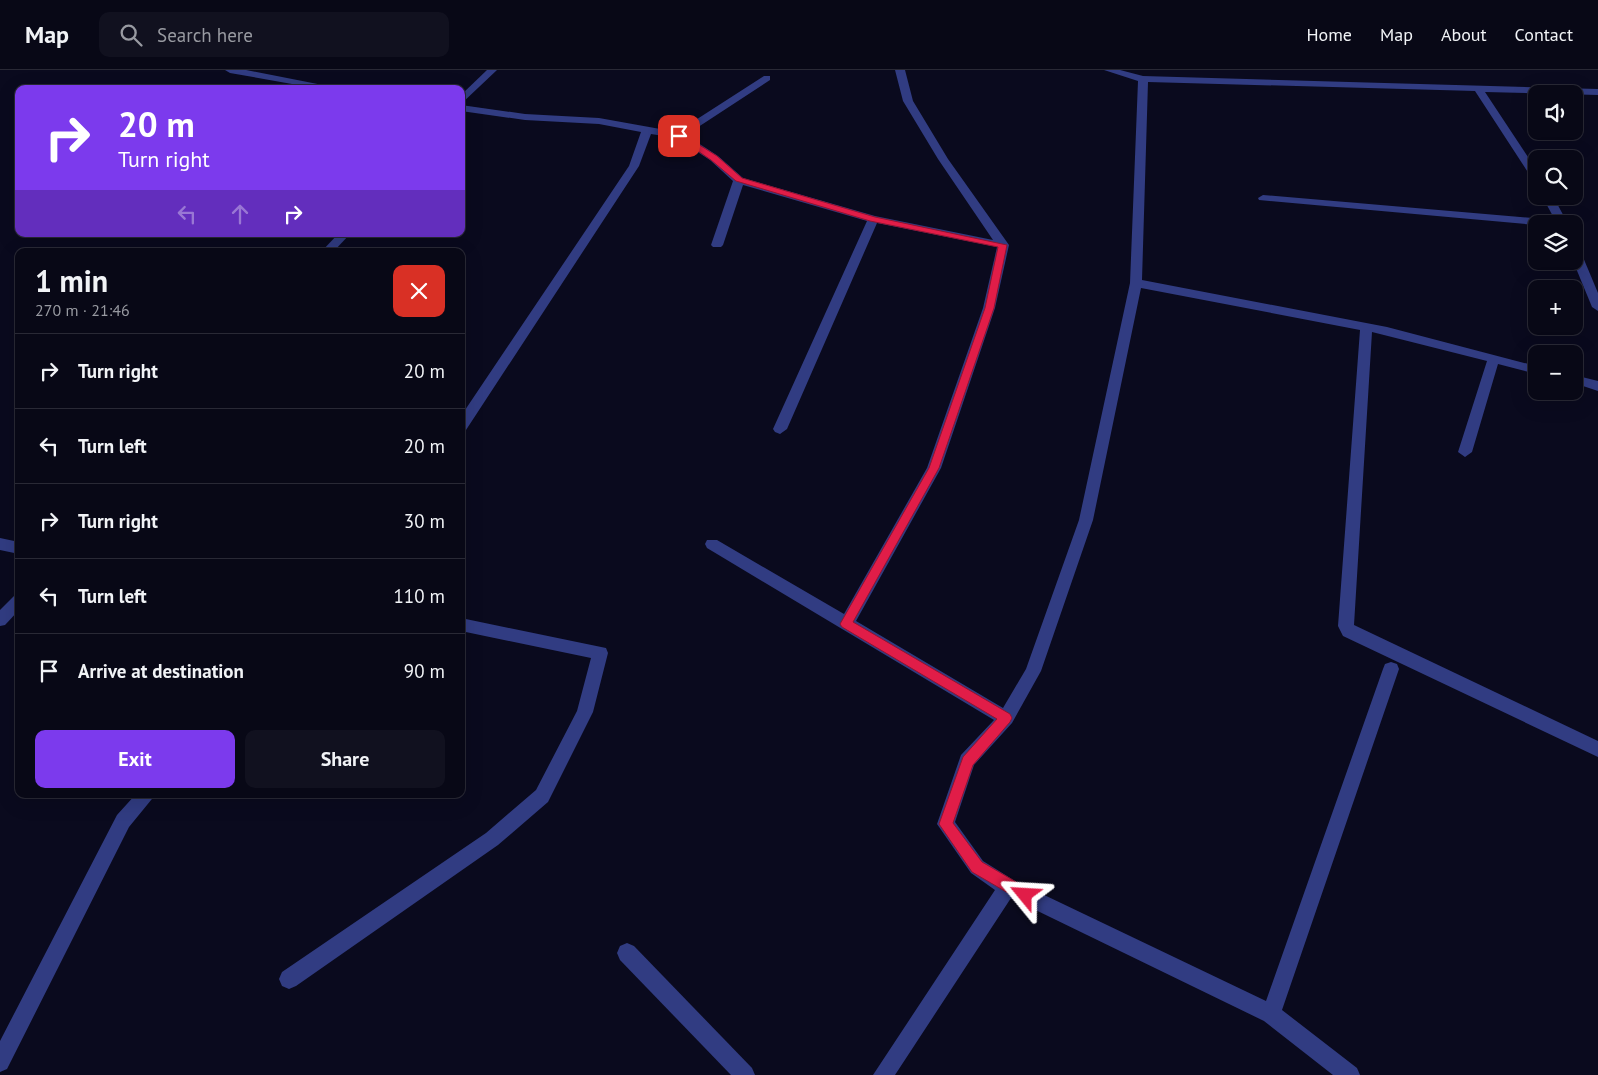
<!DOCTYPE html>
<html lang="en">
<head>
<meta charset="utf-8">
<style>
	body { margin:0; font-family:"PT Sans",sans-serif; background:#11111f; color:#f1f3f6; height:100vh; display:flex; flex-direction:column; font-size:19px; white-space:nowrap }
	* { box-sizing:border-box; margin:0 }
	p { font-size:16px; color:#989aa1 }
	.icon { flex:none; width:28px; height:28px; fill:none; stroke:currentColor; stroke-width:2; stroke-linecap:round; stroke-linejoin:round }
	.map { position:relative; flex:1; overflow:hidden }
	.panel { position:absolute; left:15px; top:178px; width:450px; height:550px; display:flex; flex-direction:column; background:#080816; border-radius:10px; box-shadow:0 5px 20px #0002,0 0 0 1px #292935 }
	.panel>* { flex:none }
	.banner { position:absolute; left:15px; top:15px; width:450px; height:152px; border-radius:10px; box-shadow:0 5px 20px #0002,0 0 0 1px #292935; background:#7c3aed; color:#fff; overflow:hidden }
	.fabs { position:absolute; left:1528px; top:15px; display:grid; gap:10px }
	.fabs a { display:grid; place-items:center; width:55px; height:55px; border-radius:10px; background:#080816; box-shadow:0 5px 20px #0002,0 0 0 1px #292935; font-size:25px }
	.pin { position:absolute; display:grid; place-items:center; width:42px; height:42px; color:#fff; margin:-21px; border-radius:10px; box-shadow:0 2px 8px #0006 }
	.me { position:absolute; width:55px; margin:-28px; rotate:297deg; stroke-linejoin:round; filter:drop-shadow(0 0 4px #0008) }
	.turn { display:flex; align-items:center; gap:18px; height:105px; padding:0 20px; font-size:22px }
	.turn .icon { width:65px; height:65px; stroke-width:2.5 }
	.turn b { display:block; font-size:35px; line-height:42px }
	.lanes { display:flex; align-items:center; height:48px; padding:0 20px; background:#0003; justify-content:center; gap:25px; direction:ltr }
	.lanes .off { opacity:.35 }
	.round { display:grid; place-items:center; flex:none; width:52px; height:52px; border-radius:10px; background:#11111f }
	.overview { display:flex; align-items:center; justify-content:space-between; height:85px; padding:0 20px }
	h1 { font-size:30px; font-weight:700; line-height:38px }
	.cta { display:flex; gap:10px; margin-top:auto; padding:10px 20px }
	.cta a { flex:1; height:58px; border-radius:10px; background:#7c3aed; color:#fff; font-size:20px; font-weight:700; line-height:58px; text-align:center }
	.cta a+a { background:#11111f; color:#f1f3f6 }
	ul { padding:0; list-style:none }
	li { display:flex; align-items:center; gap:15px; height:75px; padding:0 20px; border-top:1px solid #292935 }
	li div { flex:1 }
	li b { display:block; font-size:19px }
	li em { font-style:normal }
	header { display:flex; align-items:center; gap:30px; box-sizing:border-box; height:70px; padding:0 25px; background:#080816; border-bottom:1px solid #292935 }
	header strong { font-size:24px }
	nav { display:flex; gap:28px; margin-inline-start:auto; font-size:18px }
	.search { width:350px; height:45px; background:#11111f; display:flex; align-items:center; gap:12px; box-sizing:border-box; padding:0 18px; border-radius:10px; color:#989aa1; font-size:19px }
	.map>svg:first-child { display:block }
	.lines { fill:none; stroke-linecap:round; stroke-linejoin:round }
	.minor { fill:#313c82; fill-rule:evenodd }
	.route { fill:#e11d48; stroke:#92132f }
</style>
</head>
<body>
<header>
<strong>Map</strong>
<div class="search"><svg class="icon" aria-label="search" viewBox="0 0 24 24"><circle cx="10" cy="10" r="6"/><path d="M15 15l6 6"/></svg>Search here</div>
<nav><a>Home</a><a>Map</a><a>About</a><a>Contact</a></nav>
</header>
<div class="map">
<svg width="1598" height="1005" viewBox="0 0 1598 1005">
	<rect width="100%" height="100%" fill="#0a0a1e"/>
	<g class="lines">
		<g class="minor">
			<path d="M225,0H246L343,19H320L230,3Z"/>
			<path d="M487,0H497L461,34V25Z"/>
			<path d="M895,0H905L913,31L948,89L1009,175L995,238L941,398L856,551L1003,638L1026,599L1079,450L1130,213L1138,11L1104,0H1120L1143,6L1598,19V25L1485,22L1536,99V110L1531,107L1475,21L1148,12L1142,210L1387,257L1536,296V304L1498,294L1472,382L1465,387L1458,382L1487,291L1372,262L1354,555L1598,671V687L1343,566L1338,556L1360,260L1141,218L1093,450L1041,601L1012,653L974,695L955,752L983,791L1015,811L1266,931L1383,599L1385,594L1391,592L1397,594L1399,599L1282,940L1357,998L1360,1005H1333L1264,951L1011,828L895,1005H873L995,820L971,803L937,754L961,685L994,650L707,478L705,474L707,470H717L844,544L927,398L983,238L997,177L877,153L787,359L780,364L775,362L773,359L867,151L743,115L723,175L721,177H713L711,175L733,111L710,90L676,68L651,64L639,96L466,360L461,362V346L629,96L641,62L599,54L525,50L461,41V35L525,44L599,48L677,62L764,6H770V10L686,65L718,86L743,108L875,146L993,170L938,89L903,31Z"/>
			<path d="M1263,125L1555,150L1542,126H1553L1568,154L1536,155L1259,130L1258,128Z"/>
			<path d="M338,164H350L334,181H322Z"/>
			<path d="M1574,176L1580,180L1598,223V241L1592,237L1573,191Z"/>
			<path d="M1574,305L1598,311V321L1574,313Z"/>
			<path d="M0,468L19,472V484L0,480Z"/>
			<path d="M19,524V540L5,555L0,556V540L14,526Z"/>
			<path d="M461,548L606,578L608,583L593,642L548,732L498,775L296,916L289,919L282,916L279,909L282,902L486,763L536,720L577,641L591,588L461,561Z"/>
			<path d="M136,724H156L129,757L7,999L0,1002V971L117,745Z"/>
			<path d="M627,873L634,876L752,998L755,1005H731L620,890L617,883L620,876Z"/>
		</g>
	</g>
	<path class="route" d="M677,64H682L717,86L742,108L875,147L1007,175L994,238L939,398L853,552L1010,644L1012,648L1010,652L973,695L953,753L982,792L1030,820L1032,825L1030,830L1025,832L1020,830L972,802L939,754L963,687L997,649L842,557L840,554L929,398L985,238L998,177L870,151L736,111L711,90L677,67Z"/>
</svg>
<div class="fabs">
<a><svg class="icon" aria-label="sound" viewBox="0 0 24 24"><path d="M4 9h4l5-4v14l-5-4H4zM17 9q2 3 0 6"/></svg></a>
<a><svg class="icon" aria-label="search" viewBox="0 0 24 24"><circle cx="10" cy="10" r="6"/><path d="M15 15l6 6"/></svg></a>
<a><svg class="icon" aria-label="layers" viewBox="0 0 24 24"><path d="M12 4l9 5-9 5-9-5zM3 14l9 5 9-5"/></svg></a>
<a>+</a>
<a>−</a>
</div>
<div class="pin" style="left:679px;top:66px;background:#d93025"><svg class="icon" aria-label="arrive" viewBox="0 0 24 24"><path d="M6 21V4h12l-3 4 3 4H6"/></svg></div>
<svg class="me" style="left:1025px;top:825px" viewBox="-20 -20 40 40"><path d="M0-17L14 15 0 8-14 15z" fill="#e11d48" stroke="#fff" stroke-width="4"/></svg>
<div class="banner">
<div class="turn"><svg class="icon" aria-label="right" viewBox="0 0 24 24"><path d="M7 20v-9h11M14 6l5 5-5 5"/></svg><div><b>20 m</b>Turn right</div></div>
<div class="lanes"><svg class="icon off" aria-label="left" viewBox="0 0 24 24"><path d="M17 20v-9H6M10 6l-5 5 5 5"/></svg><svg class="icon off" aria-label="ahead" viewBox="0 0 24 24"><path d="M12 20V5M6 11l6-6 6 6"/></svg><svg class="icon" aria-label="right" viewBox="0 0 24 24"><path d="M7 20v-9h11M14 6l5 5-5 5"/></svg></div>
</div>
<section class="panel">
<div class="overview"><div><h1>1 min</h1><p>270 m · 21:46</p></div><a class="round" style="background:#d93025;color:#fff"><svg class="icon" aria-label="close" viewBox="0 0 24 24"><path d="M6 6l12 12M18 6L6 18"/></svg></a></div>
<ul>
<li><svg class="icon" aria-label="right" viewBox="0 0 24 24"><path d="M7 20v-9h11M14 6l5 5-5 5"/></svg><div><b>Turn right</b></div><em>20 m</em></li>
<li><svg class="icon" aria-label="left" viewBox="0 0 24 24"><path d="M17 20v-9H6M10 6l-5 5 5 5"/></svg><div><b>Turn left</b></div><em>20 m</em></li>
<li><svg class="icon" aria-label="right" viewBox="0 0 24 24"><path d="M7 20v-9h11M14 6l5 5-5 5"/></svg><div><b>Turn right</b></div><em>30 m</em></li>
<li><svg class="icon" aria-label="left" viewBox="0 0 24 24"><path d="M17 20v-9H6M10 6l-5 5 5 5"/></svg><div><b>Turn left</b></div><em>110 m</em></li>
<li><svg class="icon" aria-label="arrive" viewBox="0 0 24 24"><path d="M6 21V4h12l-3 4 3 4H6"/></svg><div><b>Arrive at destination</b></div><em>90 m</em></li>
</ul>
<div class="cta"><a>Exit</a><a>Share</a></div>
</section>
</div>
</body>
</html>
